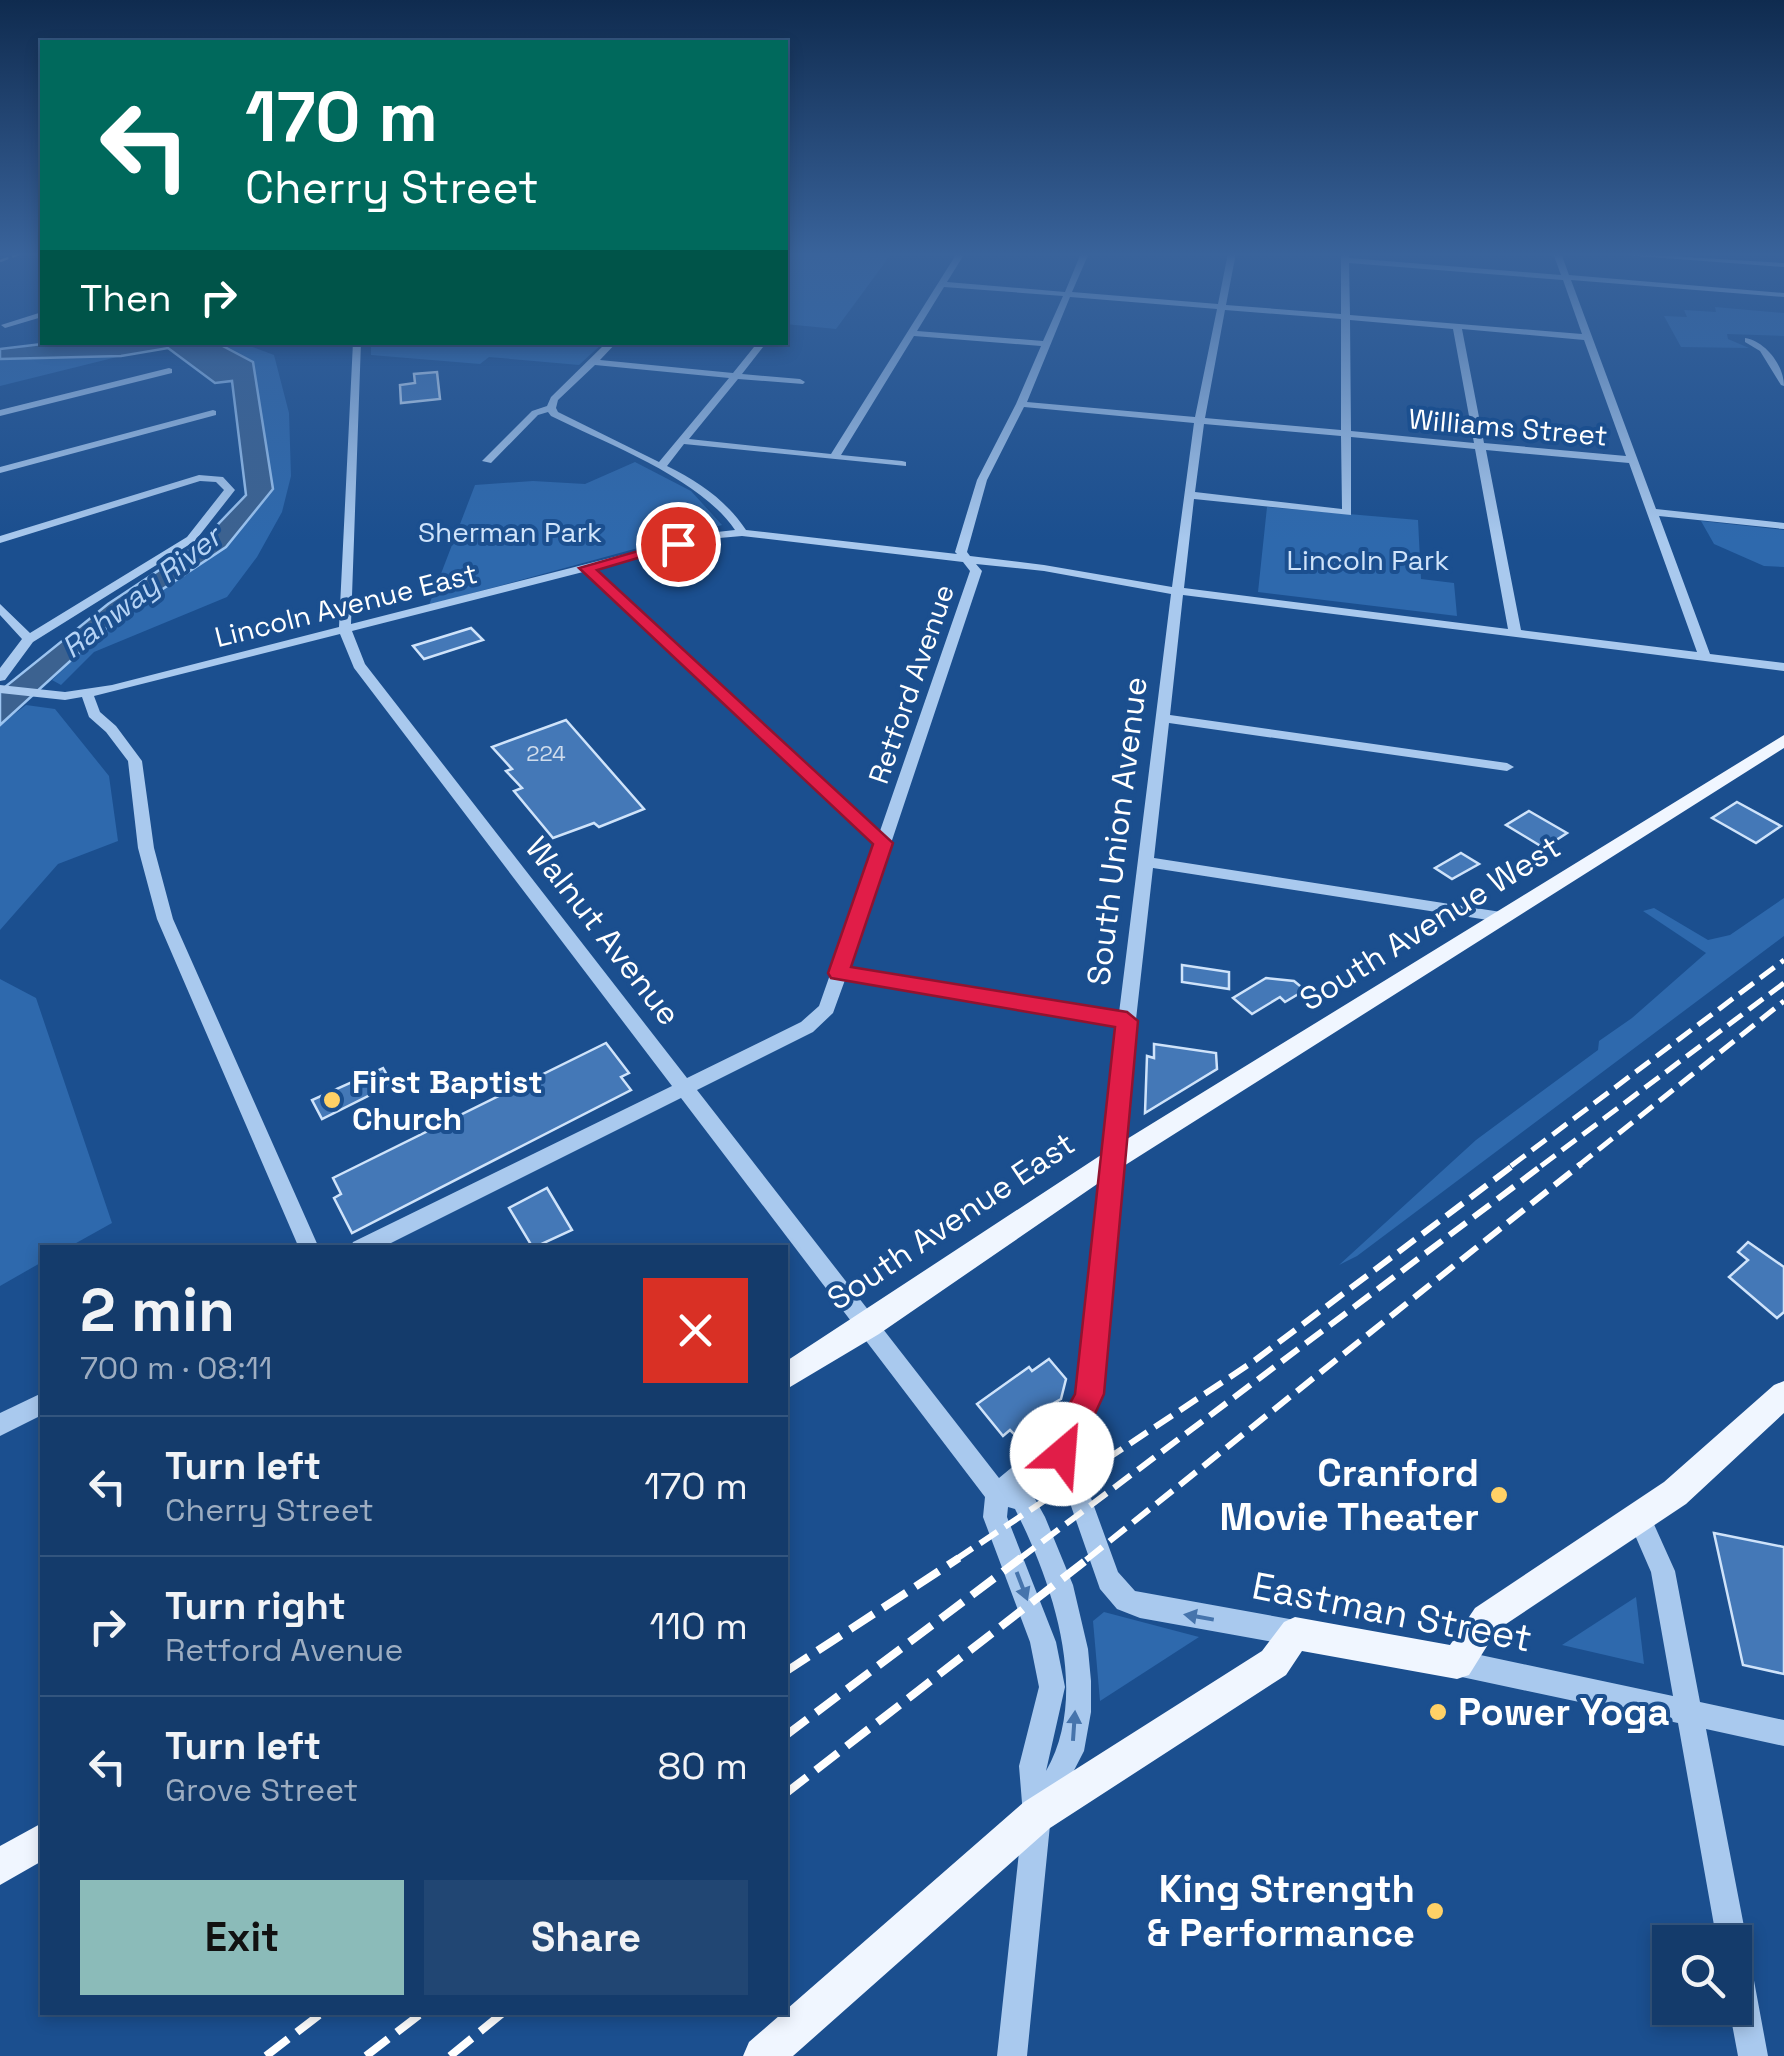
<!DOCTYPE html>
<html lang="en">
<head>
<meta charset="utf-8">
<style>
	body { margin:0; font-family:"Space Grotesk",sans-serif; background:#214673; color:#f1f3f6; height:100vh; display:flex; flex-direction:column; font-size:38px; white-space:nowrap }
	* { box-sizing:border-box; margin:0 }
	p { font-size:32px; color:#9dadc1 }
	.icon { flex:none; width:55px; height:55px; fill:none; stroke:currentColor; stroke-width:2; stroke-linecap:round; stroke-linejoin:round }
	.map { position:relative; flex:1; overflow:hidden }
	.panel { position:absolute; left:40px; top:1245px; width:748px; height:770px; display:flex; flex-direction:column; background:#143b6b; border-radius:0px; box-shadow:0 5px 15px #0003,0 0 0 2px #33557e }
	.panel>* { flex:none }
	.guide { position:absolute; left:40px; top:40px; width:748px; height:305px; border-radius:0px; box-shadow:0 5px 15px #0003,0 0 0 2px #33557e; background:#00695c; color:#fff; overflow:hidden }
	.buttons { position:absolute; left:1652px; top:1925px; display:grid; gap:20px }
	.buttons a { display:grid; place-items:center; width:100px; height:100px; border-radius:0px; background:#143b6b; box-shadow:0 5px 15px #0003,0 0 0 2px #33557e; font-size:50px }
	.pin { position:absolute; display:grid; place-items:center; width:85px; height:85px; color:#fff; margin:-42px; border:5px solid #fff; border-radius:50%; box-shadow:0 2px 10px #0007 }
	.me { position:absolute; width:110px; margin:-55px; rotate:27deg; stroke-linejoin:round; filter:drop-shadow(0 0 8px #0008) }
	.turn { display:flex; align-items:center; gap:35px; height:210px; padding:0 40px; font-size:45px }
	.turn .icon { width:130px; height:130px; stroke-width:2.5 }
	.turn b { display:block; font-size:70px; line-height:85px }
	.then { display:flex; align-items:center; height:95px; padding:0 40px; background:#0003; gap:20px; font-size:38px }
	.round { display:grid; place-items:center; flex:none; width:105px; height:105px; border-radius:0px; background:#214673 }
	.summary { display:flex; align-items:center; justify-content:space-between; height:170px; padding:0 40px }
	h1 { font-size:60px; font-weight:600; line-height:75px }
	.action { display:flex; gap:20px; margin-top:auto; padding:20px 40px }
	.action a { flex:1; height:115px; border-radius:0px; background:#8bbbb9; color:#111; font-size:40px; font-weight:600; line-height:115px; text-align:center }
	.action a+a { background:#214673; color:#f1f3f6 }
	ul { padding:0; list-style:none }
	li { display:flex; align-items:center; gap:30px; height:140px; padding:0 40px; border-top:2px solid #33557e }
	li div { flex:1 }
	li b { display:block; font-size:38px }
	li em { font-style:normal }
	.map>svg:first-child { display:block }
	.green { fill:#2e69ad }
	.water { fill:#3c6290; stroke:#9cc4f0; stroke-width:2.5 }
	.building { fill:#4478b7; stroke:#cfe3fa; stroke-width:2.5 }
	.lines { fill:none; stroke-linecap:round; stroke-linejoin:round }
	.minor { fill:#a9c9ee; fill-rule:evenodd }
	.major { fill:#f0f6ff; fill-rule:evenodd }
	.rail-far3 { stroke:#fff; stroke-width:2.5; stroke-dasharray:9 4; stroke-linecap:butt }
	.rail-far2 { stroke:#fff; stroke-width:5; stroke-dasharray:18 8; stroke-linecap:butt }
	.rail-far1 { stroke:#fff; stroke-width:6; stroke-dasharray:21 9; stroke-linecap:butt }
	.rail { stroke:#fff; stroke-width:8; stroke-dasharray:28 11; stroke-linecap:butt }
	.oneway { fill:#4674ac }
	.route { fill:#e11d48; stroke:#92132f; stroke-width:2.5 }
	.poi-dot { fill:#ffd166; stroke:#1b4f8f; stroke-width:4 }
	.labels { text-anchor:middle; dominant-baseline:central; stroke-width:8; stroke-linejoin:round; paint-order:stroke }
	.far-number-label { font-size:22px; fill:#d0dded }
	.far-street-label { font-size:28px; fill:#fff; stroke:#1b4f8f }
	.far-park-label { font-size:28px; fill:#cfe3fa; stroke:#1b4f8f }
	.far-water-label { font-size:30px; font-style:italic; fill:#b5d3f5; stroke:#1b4f8f }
	.street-label { font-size:32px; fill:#fff; stroke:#1b4f8f }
	.poi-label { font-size:32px; font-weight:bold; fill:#fff; stroke:#1b4f8f; text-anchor:start }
	.near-poi-label { font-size:38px; font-weight:bold; fill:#fff; stroke:#1b4f8f; text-anchor:end }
	.near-street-label { font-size:38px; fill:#fff; stroke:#1b4f8f }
</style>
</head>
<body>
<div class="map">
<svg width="1784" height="2056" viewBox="0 0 1784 2056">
	<rect width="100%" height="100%" fill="#1b4f8f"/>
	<g class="green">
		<path d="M785,253H892L836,329L785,324Z"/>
		<path d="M1715,307L1784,313V336L1727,334L1728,339L1749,348L1681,347L1664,316L1687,317L1684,310L1716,312Z"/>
		<path d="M217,343H242L274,355L289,413L291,476L282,512L257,557L227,597L94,652L61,685L52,680L113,622L226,547L273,489L253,363Z"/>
		<path d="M371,343V342L603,343L579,365L489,357L480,364L371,355Z"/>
		<path d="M121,356L0,386V359Z"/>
		<path d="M635,462L691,491L722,525L429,605L475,485L533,481L585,484Z"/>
		<path d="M1267,507L1418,520L1421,579L1454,583L1457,616L1258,592Z"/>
		<path d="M1701,521L1784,530V567L1764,566L1714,544Z"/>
		<path d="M26,705L55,709L109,776L118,841L58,864L0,930V725Z"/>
		<path d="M1784,898V936L1357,1256L1339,1265L1476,1140L1598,1050L1599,1041L1632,1018L1706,953L1643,911L1654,908L1708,940L1730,935Z"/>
		<path d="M0,979L36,998L112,1223L69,1247L42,1248V1262L0,1286Z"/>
		<path d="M1636,1597L1644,1664L1562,1645Z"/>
		<path d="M1104,1612L1199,1637L1100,1701L1093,1621Z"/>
	</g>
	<path class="water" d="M59,342L217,343L253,362L273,489L226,547L113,622L0,725V691L108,604L200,543L246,495L232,381L215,383L168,348L121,356L0,359V349Z"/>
	<g class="building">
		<path d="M437,372L440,399L401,403L400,385L415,383L414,374Z"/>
		<path d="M471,628L483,640L424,659L413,646Z"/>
		<path d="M566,720L644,809L599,827L594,823L553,838L514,791L522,788L506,771L512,769L492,747Z"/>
		<path d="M1737,802L1781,826L1756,843L1712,818Z"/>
		<path d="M1529,811L1567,833L1544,848L1506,825Z"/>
		<path d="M1461,853L1479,864L1452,879L1435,868Z"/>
		<path d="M1182,965L1229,972V989L1182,982Z"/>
		<path d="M1266,978L1294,981L1305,990L1285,1002L1280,997L1252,1014L1233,998Z"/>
		<path d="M606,1043L629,1073L621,1077L631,1090L352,1233L334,1198L341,1194L333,1178Z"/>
		<path d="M1154,1044L1216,1053L1217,1069L1145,1113L1147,1056L1154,1058Z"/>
		<path d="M383,1068L392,1084L322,1119L312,1100Z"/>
		<path d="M547,1188L572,1230L533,1248L509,1208Z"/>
		<path d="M1748,1242L1784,1267V1312L1777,1318L1729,1277L1748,1260L1738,1252Z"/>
		<path d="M1049,1359L1066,1379L1061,1399L1054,1403V1408L1015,1435L1010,1430L1003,1436L977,1404L1029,1367L1032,1371Z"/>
		<path d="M1714,1533L1784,1547V1674L1743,1665Z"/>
	</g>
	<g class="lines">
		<g class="minor">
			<path d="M957,253H965L947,282L1065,292L1081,253H1089L1072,292L1218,304L1228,253H1236L1226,305L1341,314V253H1349V258L1561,275L1553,253H1561L1569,275L1784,293V297L1571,280L1656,509L1784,523V529L1659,516L1710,654L1784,663V671L1183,595L1170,715L1507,763L1514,767L1507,771L1169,723L1154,858L1501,912L1509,917L1501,922L1153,868L1120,1162L1101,1394L1091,1418L1072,1446L1118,1572L1135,1591L1295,1620L1304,1624L1308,1633L1304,1642L1295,1646L1140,1618L1117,1609L1100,1589L1056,1463L1025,1488L1030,1490L1045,1517L1073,1585L1088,1649L1091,1681V1712L1084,1751L1051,1815L1027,2056H997L1023,1815L1019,1766L1039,1687L1030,1642L983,1517L985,1497L681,1098L381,1248H350L353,1242L672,1086L354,668L340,634L94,696L100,712L116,726L142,761L154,848L173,919L319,1248H299L157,919L138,848L128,761L106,732L89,717L82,697L65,700L0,693V685L65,692L112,685L339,627L353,342H361L351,624L708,533L735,530C700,478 607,444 551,416L548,412L538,415L491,463L482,461L532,411L547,406L551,397L607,342H617L600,360L733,373L758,342H767L742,374L800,379L805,382L803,384L738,379L689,439L831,454ZM1349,263L1563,280L1582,334L1350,315ZM944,287L1063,296L1043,341L917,331ZM1070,297L1217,309L1195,417L1027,402ZM1225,310L1341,319V430L1205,418ZM1350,320L1453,329L1474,443L1351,431ZM1462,329L1584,340L1626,456L1484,443ZM914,336L1041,346L1016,404L977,480L955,552L957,554L746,530C725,499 699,482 667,466L684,444L906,466V462L902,461L841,455ZM595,365L729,378L659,462L558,412L556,408L558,400ZM1024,407L1194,423L1172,587L1044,565L970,556L967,552L987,480ZM1204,424L1341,436L1342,509L1195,492ZM1351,437L1475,449L1508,629L1184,588L1194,499L1351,515ZM1486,450L1629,463L1697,652L1521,630ZM742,536L963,562L970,571L880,831L594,569L708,539ZM976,564L1044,571L1171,594L1119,1013L849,969L982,571ZM583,572L876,844L819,1006L801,1022L687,1078L365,664L352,631ZM845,980L1117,1026L1100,1162L1079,1394L1056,1431L999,1478L697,1090L813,1032L833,1013ZM1008,1507L1015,1509C1052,1582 1091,1693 1046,1771L1065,1687L1056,1642L1007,1517Z"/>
			<path d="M1620,253L1784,263V267L1624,255Z"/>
			<path d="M42,312V317L5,328L1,325Z"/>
			<path d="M1745,338C1765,341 1784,365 1784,386L1781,385L1760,351L1745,342Z"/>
			<path d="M169,368L172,369V373L0,416V410Z"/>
			<path d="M213,410L216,411V415L0,473V467Z"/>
			<path d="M199,475L223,477L235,490L195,541L33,642L5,680L0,681V668L22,639L0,615V604L30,633L187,537L224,490L216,482L200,481L0,543V536Z"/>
			<path d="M42,1393V1415L0,1436V1413Z"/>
			<path d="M1640,1507L1648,1511L1675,1571L1700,1702L1784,1720V1746L1706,1729L1747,1942L1744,1948L1750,1959L1768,2056H1738L1729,2008H1735V1942H1717L1678,1723L1457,1676L1448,1672L1444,1663L1448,1654L1457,1650L1673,1696L1651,1572L1628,1519L1632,1511Z"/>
		</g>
		<g class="major">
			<path d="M1784,735V748L1119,1169L879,1334L785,1390V1362L1101,1155Z"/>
			<path d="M1784,1381V1413L1686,1504L1497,1630L1469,1675L1457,1679L1302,1651L1286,1675L1050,1828L793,2056H743L749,2042L1024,1802L1262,1651L1284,1622L1295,1617L1450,1645L1475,1608L1664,1482L1774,1385Z"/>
			<path d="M42,1823V1861L0,1885V1846Z"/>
		</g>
		<path class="rail-far3" d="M0,261L22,253"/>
		<g class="rail-far2">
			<path d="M1511,1166L1784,960"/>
			<path d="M1541,1166L1784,983"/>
			<path d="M1578,1166L1784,1001"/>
		</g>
		<g class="rail-far1">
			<path d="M955,1560L1254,1361L1515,1164"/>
			<path d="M1018,1560L1544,1164"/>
			<path d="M1086,1560L1581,1164"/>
		</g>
		<g class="rail">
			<path d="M785,1672L959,1558"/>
			<path d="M785,1736L1021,1558"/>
			<path d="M785,1794L1089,1558"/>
			<path d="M266,2056L323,2012"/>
			<path d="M366,2056L423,2012"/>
			<path d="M450,2056L504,2012"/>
		</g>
	</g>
	<defs><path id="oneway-solid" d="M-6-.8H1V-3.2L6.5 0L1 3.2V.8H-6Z" transform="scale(2.5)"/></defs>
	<g class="oneway">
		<use href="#oneway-solid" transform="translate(1022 1586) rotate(69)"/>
		<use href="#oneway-solid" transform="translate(1199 1617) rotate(-170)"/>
		<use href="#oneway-solid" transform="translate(1074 1726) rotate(-86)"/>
	</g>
	<linearGradient id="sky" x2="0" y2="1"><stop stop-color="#0f2b4f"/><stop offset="0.47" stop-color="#39639b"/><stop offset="1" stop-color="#39639b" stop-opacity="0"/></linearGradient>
	<rect width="1784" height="541" fill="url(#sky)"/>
	<path class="route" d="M673,541L685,544L597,570L893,843L851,967L1127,1012L1138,1021L1104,1394L1072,1464L1062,1468L1051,1464L1046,1446L1075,1394L1115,1027L831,978L828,973L873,844L579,568Z"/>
	<g class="poi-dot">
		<circle cx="332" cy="1100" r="10"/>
		<circle cx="1499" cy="1495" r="10"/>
		<circle cx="1438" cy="1712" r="10"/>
		<circle cx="1435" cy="1911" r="10"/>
	</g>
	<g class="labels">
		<g class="far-number-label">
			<text x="546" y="753">224</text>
		</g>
		<g class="far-street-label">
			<text transform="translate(1508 427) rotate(5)">Williams Street</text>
			<text transform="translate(346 605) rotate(-14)">Lincoln Avenue East</text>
			<text transform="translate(911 684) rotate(-71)">Retford Avenue</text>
		</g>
		<g class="far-park-label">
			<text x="510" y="532">Sherman Park</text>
			<text x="1368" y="560">Lincoln Park</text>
		</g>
		<g class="far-water-label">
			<text transform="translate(141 592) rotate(-38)">Rahway River</text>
		</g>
		<g class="street-label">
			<text transform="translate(1117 831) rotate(-83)">South Union Avenue</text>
			<text transform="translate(1430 923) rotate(-32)">South Avenue West</text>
			<text transform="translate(603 931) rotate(52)">Walnut Avenue</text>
			<text transform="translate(951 1221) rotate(-34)">South Avenue East</text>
		</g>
		<g class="poi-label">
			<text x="352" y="1082">First Baptist<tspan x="352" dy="37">Church</tspan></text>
		</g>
		<g class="near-poi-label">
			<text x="1479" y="1473">Cranford<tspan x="1479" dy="44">Movie Theater</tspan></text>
			<text x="1458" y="1712" text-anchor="start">Power Yoga</text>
			<text x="1415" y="1889">King Strength<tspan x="1415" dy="44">&amp; Performance</tspan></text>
		</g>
		<g class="near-street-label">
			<text transform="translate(1392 1612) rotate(11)">Eastman Street</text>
		</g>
	</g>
</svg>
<div class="buttons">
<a><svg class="icon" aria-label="search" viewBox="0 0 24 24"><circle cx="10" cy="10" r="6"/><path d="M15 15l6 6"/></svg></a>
</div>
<div class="pin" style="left:678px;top:544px;background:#d93025"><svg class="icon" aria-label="arrive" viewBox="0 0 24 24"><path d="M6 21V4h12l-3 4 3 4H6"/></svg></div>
<svg class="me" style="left:1062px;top:1454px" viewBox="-20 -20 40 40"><circle r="19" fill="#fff"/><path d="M0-13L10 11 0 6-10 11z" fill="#e11d48"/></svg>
<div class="guide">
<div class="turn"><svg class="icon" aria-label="left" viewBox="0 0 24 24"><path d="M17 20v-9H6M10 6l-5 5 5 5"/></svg><div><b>170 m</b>Cherry Street</div></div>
<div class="then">Then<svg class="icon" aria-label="right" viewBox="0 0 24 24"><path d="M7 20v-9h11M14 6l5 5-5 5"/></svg></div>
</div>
<section class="panel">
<div class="summary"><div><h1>2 min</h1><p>700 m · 08:11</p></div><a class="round" style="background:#d93025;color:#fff"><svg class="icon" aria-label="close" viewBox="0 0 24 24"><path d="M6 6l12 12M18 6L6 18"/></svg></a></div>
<ul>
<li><svg class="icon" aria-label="left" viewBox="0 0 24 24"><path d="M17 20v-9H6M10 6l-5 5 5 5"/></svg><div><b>Turn left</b><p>Cherry Street</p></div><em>170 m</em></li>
<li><svg class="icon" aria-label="right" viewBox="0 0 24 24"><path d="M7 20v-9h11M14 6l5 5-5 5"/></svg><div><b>Turn right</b><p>Retford Avenue</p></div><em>110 m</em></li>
<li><svg class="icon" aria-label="left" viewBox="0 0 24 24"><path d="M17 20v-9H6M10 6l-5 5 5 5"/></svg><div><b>Turn left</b><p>Grove Street</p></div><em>80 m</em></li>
</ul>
<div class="action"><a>Exit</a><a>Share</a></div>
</section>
</div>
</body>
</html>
